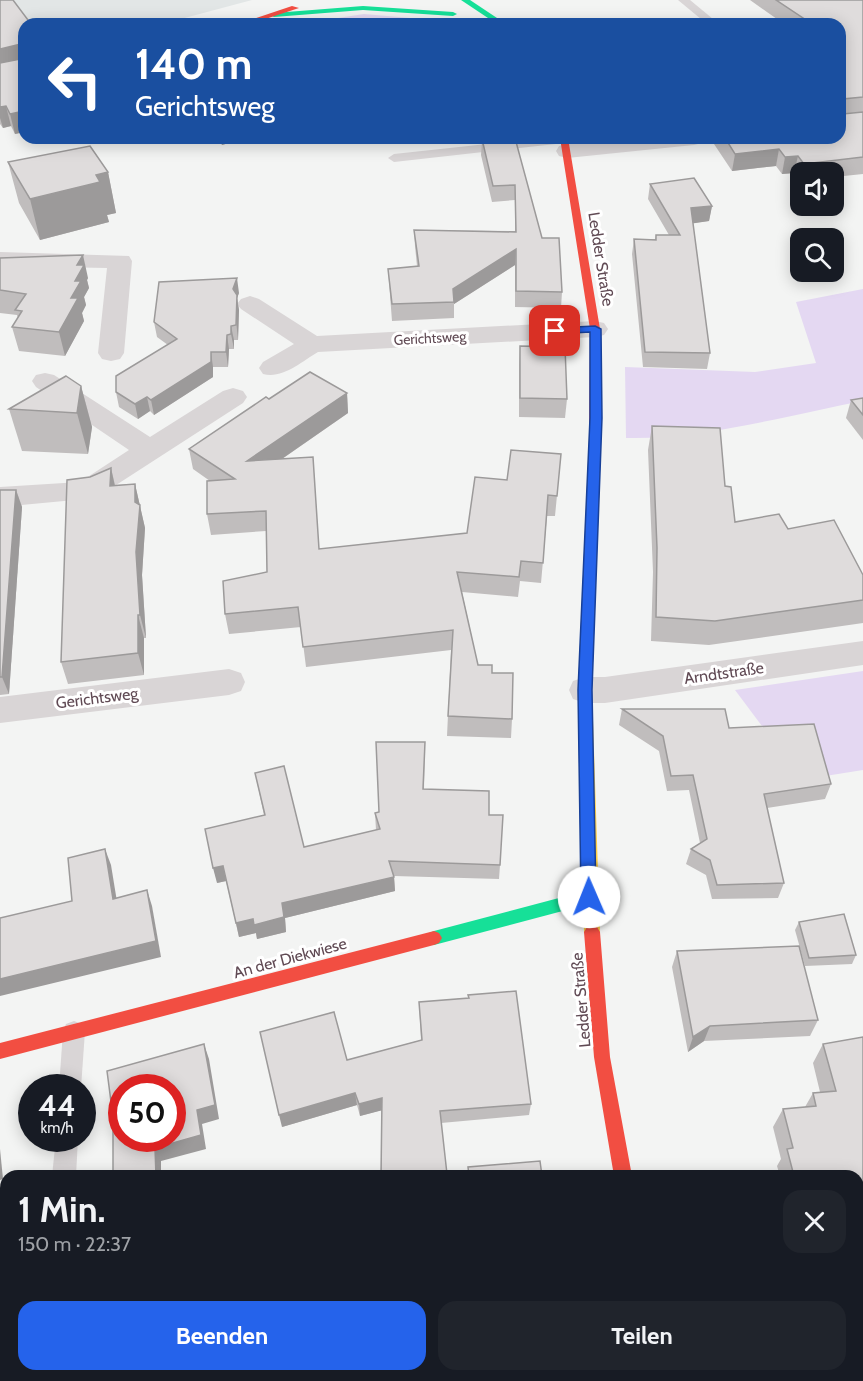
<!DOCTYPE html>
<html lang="de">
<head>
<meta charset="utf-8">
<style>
	body { margin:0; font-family:Cabin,sans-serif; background:#20242c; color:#f1f3f6; height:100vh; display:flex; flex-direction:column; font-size:22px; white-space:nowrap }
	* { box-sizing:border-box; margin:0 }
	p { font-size:20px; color:#9ea1a6 }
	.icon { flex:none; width:33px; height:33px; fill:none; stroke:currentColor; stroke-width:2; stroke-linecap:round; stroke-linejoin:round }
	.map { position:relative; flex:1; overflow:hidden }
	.details { position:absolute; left:0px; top:1170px; width:864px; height:212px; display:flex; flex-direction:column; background:#171b24; border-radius:18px 18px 0 0; box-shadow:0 3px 15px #0003 }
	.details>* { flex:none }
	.banner { position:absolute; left:18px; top:18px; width:828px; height:126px; border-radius:18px; box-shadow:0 3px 15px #0003; background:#1a4fa0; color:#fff; overflow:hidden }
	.fabs { position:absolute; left:790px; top:162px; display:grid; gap:12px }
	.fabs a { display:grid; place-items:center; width:54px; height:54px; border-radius:12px; background:#171b24; box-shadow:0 3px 15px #0003; font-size:30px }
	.speed { position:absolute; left:18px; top:1074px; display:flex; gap:12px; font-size:30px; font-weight:700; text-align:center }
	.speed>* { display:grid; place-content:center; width:78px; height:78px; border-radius:50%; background:#171b24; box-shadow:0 3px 15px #0003; line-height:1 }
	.speed small { font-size:15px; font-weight:400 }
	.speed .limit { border:9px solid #d22; background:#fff; color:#111 }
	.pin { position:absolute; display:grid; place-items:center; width:51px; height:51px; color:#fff; margin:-26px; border-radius:12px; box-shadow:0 3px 9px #0006 }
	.me { position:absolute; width:66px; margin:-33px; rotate:359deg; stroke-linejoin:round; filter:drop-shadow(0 0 4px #0008) }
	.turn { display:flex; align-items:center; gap:21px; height:126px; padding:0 18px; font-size:27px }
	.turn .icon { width:78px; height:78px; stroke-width:2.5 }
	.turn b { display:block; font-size:42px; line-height:51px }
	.round { display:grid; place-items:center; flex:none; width:63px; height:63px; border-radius:18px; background:#20242c }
	.summary { display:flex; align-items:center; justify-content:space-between; height:102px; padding:0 18px }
	h1 { font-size:36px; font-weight:700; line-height:45px }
	.action { display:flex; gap:12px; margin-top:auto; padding:12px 18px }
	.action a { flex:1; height:69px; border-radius:18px; background:#2563eb; color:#fff; font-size:24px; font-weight:700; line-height:69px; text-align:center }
	.action a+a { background:#20242c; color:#f1f3f6 }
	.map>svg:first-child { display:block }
	.commercial { fill:#e2e6e6 }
	.green { fill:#e4d8f2 }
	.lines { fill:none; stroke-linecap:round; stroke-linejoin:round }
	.lane { fill:#d9d5d6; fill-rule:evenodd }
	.street { fill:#d9d5d6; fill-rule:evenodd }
	.fast { fill:#16e098; fill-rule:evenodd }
	.slow { fill:#ffcf43; fill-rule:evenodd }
	.jam { fill:#f24e42; fill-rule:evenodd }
	.wall { fill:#c0bdbd }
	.shaded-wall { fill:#9c9a9a }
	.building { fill:#dfdcdc; stroke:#9c9a9a; stroke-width:1.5; fill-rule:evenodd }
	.route { fill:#2563eb; stroke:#184099; stroke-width:1.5 }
	.labels { text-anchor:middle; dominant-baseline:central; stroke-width:6; stroke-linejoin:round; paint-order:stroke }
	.far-street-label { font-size:14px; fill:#604a54; stroke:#fff }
	.street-label { font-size:16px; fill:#604a54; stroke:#fff }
</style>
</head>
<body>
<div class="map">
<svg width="863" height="1381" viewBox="0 0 863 1381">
	<rect width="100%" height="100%" fill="#f3f4f3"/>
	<path class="commercial" d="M0,0H252L162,24H24Z"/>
	<g class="green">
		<path d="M364,14L410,18L434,24H299Z"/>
		<path d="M863,289V401C789,415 700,440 626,438L625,367L755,372L816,363L796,302Z"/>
		<path d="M863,671V770L819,777L774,742L735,690Z"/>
	</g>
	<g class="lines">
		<g class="lane">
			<path d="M678,0H690L719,24H707Z"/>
			<path d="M542,138L571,139L565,143L394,162L388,158L394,154Z"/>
			<path d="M74,1021L82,1024L85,1031L81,1088H59L63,1031L66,1024Z"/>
			<path d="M56,1138H78L76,1176H52Z"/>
			<path d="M37,1376H63L62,1381H36Z"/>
		</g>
		<g class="street">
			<path d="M629,138H705L702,143L694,145L567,158L559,156L556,151L559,146L567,144Z"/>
			<path d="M0,252L129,256L132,261L124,353L120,359L111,361L102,359L98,353L107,268L0,266Z"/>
			<path d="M250,296L259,299L317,336L595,321L604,323L608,329L604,335L595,337L318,352C301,362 283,379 263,374L259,368L263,362L294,344L241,309L237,304L241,299Z"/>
			<path d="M45,373L54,375L150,437L223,391L233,388L243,391L247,397L243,403L96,498L0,507V487L80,482L129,450L36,387L32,381L36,375Z"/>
			<path d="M863,641V665L605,703H585L573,699L569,690L573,681L585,677H605Z"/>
			<path d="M229,669L241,673L245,682L241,691L229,695L0,723V697Z"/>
		</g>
		<g class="fast">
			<path d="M461,0H470L506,24H497Z"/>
			<path d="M363,6L453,12L457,14L453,16L363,10L274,17L270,15L274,13Z"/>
			<path d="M589,890L594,892L597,897L594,902L589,904L434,945L429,943L426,938L429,933L434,931Z"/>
		</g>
		<path class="slow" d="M595,432L601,436L592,690L600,932L597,937L592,939L587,937L584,932L578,690L589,436Z"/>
		<g class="jam">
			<path d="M292,6L299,8L250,24H238Z"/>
			<path d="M560,138H568L600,329L601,436L595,440L589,436L590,329Z"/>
			<path d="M592,925L597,927L600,932L610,1057L632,1176H614L594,1057L584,932L587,927Z"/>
			<path d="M434,931L439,933L442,938L439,943L434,945L0,1059V1043Z"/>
			<path d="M653,1376H672L674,1381H654Z"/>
		</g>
	</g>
	<g class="wall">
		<path d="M0,0L24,24V132L15,134L11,126L3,128L0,124Z"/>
		<path d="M750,0H863V174L834,177V172H801V181H800L794,173L782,174L776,166L732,171L710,138H840V24H784Z"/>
		<path d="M216,138H246L222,145Z"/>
		<path d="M478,138H515L542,238L562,292L561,308L515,307V265L454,304V318L392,321L388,269L417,266L415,246L414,230L515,231V200L492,202L481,155L482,142L479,143Z"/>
		<path d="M8,162L108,172L116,213L107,215L109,222L40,240L19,203Z"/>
		<path d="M650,184L712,206L709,221L693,223L710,353L707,369L643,367L632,254L634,239H655L656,235H669L648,199Z"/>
		<path d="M0,258L88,278L87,280L89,288L84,297L86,305L82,313L84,321L65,356L19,351L12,327L18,318L17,315L0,313Z"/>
		<path d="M239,293L237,298L239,310L238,340H234V349H229L228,367H213V377L154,415L150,411L138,419L119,407L116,392L168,345L157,337L154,322Z"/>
		<path d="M520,346L567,399L565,418L519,417V365Z"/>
		<path d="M81,386L92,427L88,454L22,451L9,409Z"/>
		<path d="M347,393L348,413L282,459L313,457L319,549L467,533L507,480L561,454L555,516H547L541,583L520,581L518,597L462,592L478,665L492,673L512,719L511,738L447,736L451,650L306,667L301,627L229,634L225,614L267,572L266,531L211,535L207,514L210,481L193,469L189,449L269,399Z"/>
		<path d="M863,398V440L846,418L851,400Z"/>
		<path d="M652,426L725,486L735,522L788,529L863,575V623L709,645L651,641L653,572L648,450Z"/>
		<path d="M111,468L115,485L135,484L145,528L142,575L146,638H144V675L68,684L61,662L90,477Z"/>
		<path d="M0,490H16L22,507L9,694L0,695Z"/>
		<path d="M622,709L729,728L831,784L825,799L767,808L784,883L778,898L712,899L706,875L686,864L691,849L700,843L689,790L667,791L659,751L619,725Z"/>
		<path d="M425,742L424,789L489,815L500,865L499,879L394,876L395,891L285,918L286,932L257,939L256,933L239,937L226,881L217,883L264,815L255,773L304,847L376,830L375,813L379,812Z"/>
		<path d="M799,922L856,955L852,964L805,966L795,930Z"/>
		<path d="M677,951L818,1020L810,1036L704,1041L688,1052L672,967Z"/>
		<path d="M468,995L531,1104L529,1115L441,1123L447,1176H381L382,1110L360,1116L357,1105L282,1127L347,1060L421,1040L419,1002L468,998Z"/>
		<path d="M863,1037V1223L862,1219H858V1176H780L777,1166L781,1159L773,1127L783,1109L805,1107L813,1093L820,1092L813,1063L823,1044Z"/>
		<path d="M494,1376H600L601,1381H494Z"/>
	</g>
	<g class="shaded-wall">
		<path d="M21,44L24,57L0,69V49Z"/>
		<path d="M6,106L11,126L3,128L0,118V107Z"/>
		<path d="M24,111V132L15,134L10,114Z"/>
		<path d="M221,138H246L222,145Z"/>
		<path d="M479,138H510L482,139V142L479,143Z"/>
		<path d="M779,149L776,166L732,171L735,154Z"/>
		<path d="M798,156L794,173L782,174L785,157Z"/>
		<path d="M108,172L116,213L107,215L109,222L40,240L30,199L96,175Z"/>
		<path d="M712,206L709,221L689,224L691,208Z"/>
		<path d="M516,249L515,265L454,304L453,289Z"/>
		<path d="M83,255L88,278L87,280L89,288L84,297L86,305L82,313L84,321L65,356L59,332L71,298L77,265Z"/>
		<path d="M237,278L239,293L237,298L239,310L238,340L233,289Z"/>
		<path d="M231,326L234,340V349L231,334Z"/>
		<path d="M227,335L229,349L228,367L226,352Z"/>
		<path d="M211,352L213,367V377L154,415L151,400Z"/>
		<path d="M81,386L92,427L88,454L77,413Z"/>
		<path d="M347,393L348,413L250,481L247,461Z"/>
		<path d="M147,397L150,411L138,419L135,404Z"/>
		<path d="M111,468L116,491L110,486Z"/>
		<path d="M135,484L145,528L142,575L146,638L140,615L136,552Z"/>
		<path d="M16,490L22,507L9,694L2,677Z"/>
		<path d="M138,615L144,638V675L138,653Z"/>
		<path d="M105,849L111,865L119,914L113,899Z"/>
		<path d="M223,866L226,881L217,883L213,868Z"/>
		<path d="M394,877L395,891L285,918L286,932L257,939L256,933L239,937L236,923L282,903Z"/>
		<path d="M147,890L152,906L161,957L0,996V979Z"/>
		<path d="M710,1026L704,1041L688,1052L693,1037Z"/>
		<path d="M204,1044L209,1059L219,1119L202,1124L206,1149L161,1161V1176H156L155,1148L197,1110Z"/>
		<path d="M355,1093L357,1105L282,1127L279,1115Z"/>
		<path d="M382,1098L383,1110L360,1116L359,1104Z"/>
		<path d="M0,1149L3,1179L0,1180Z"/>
	</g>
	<g class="building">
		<path d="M0,0H13L31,24H24V111L10,114L6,106L0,107V63L21,59V44L0,49Z"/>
		<path d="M776,0H863V97L843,99V114L863,112V157L804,164L798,156L785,157L779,149L735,154L725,138H840V24H792L806,20Z"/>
		<path d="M489,138H515L542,238H559L562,292L516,291V249L453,289L454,302L392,304L388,269L419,266L414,230L516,232L515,185L493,186L482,139Z"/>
		<path d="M90,146L108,172L96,175L100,182L30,199L8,162Z"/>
		<path d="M694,178L712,206L691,208L710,353L645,352L634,239L656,240V235H680L650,184Z"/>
		<path d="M83,255L77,265H84L75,281H81L71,298H78L59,332L12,327L22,311L15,310L26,294L0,290V258Z"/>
		<path d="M237,278L233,289L237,295L236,325L231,326V334L227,335L226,352H211V362L151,400L147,397L135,404L116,392V376L177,339L154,322L159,282Z"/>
		<path d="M520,346L565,347L567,399L520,398Z"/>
		<path d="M310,372L347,393L247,461L313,457L319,549L467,533L475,477L507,480L511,450L561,454L557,496L548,495L543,563L521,561L519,577L457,572L478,665H492V673H513L512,719L448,716L453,630L303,647L298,607L225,614L223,581L267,572L266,511L207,514V481L235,479L189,449L266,397L269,399Z"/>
		<path d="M66,376L81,386L77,413L9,409Z"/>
		<path d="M863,398V415L851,400Z"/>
		<path d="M652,426L720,428L725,486L731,487L735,522L779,514L788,529L834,520L863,575V600L715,621L656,617L657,548Z"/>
		<path d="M111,468L110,486L135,484V502L140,505L136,552L140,615H138V653L61,662L67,480L90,477Z"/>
		<path d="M0,490H16L2,677H0Z"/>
		<path d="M622,709H725L729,728L814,724L831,784L764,794L784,883L717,885L710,860L691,849L707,839L693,775L671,776L663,736Z"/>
		<path d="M376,742H425L423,789L489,791V815H503L500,865L389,861L394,877L282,903L284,917L254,925L253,919L236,923L223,866L213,868L205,829L265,815L255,773L284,766L304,847L380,829L375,813L379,812Z"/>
		<path d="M105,849L113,899L147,890L156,941L0,979V918L72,901L68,858Z"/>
		<path d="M844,914L856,955L809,958L799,922Z"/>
		<path d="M799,946L818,1020L710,1026L693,1037L677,951Z"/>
		<path d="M516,991L531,1104L440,1111L447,1174L421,1176H381L382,1098L359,1104L355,1093L279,1115L260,1032L334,1012L347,1060L422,1040L419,1002L469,998L468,995Z"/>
		<path d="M863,1037V1204H858V1176H794L787,1149L793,1148L783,1109L816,1106L813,1093L836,1091L823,1044Z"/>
		<path d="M204,1044L215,1105L197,1110L201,1135L155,1148L156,1176H113V1117L107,1071ZM122,1088H172V1138H122Z"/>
		<path d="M540,1161L542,1176H469L468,1167Z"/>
		<path d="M496,1376H600L601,1381H497Z"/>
	</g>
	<path class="route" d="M595,326L601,329L602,418L592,690L596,897L589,904L581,897L578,690L590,418V332L555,334L550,331L555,328Z"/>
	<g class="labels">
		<g class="far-street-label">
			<text transform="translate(430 338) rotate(-3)">Gerichtsweg</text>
		</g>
		<g class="street-label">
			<text transform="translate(601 259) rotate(81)">Ledder Straße</text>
			<text transform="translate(724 673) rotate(-8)">Arndtstraße</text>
			<text transform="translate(97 698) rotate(-7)">Gerichtsweg</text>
			<text transform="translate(290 958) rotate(-15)">An der Diekwiese</text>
			<text transform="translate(581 1000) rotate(-95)">Ledder Straße</text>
		</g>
	</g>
</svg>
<div class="fabs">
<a><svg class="icon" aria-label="sound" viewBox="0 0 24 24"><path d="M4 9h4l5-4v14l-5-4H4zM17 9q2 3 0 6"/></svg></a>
<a><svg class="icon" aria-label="search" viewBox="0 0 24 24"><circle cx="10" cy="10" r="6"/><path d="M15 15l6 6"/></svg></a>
</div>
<div class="speed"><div>44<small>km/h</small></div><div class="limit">50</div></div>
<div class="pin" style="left:555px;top:331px;background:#d93025"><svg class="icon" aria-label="arrive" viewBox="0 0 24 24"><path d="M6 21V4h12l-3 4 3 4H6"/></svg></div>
<svg class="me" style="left:589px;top:897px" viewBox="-20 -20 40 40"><circle r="19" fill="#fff"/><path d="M0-13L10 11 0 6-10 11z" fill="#2563eb"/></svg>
<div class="banner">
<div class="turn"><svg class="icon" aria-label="left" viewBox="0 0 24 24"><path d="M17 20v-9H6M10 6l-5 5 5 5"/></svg><div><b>140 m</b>Gerichtsweg</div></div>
</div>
<section class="details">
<div class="summary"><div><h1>1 Min.</h1><p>150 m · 22:37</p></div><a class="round"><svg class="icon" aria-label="close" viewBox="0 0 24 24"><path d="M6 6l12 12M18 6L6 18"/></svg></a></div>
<div class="action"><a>Beenden</a><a>Teilen</a></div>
</section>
</div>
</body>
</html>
